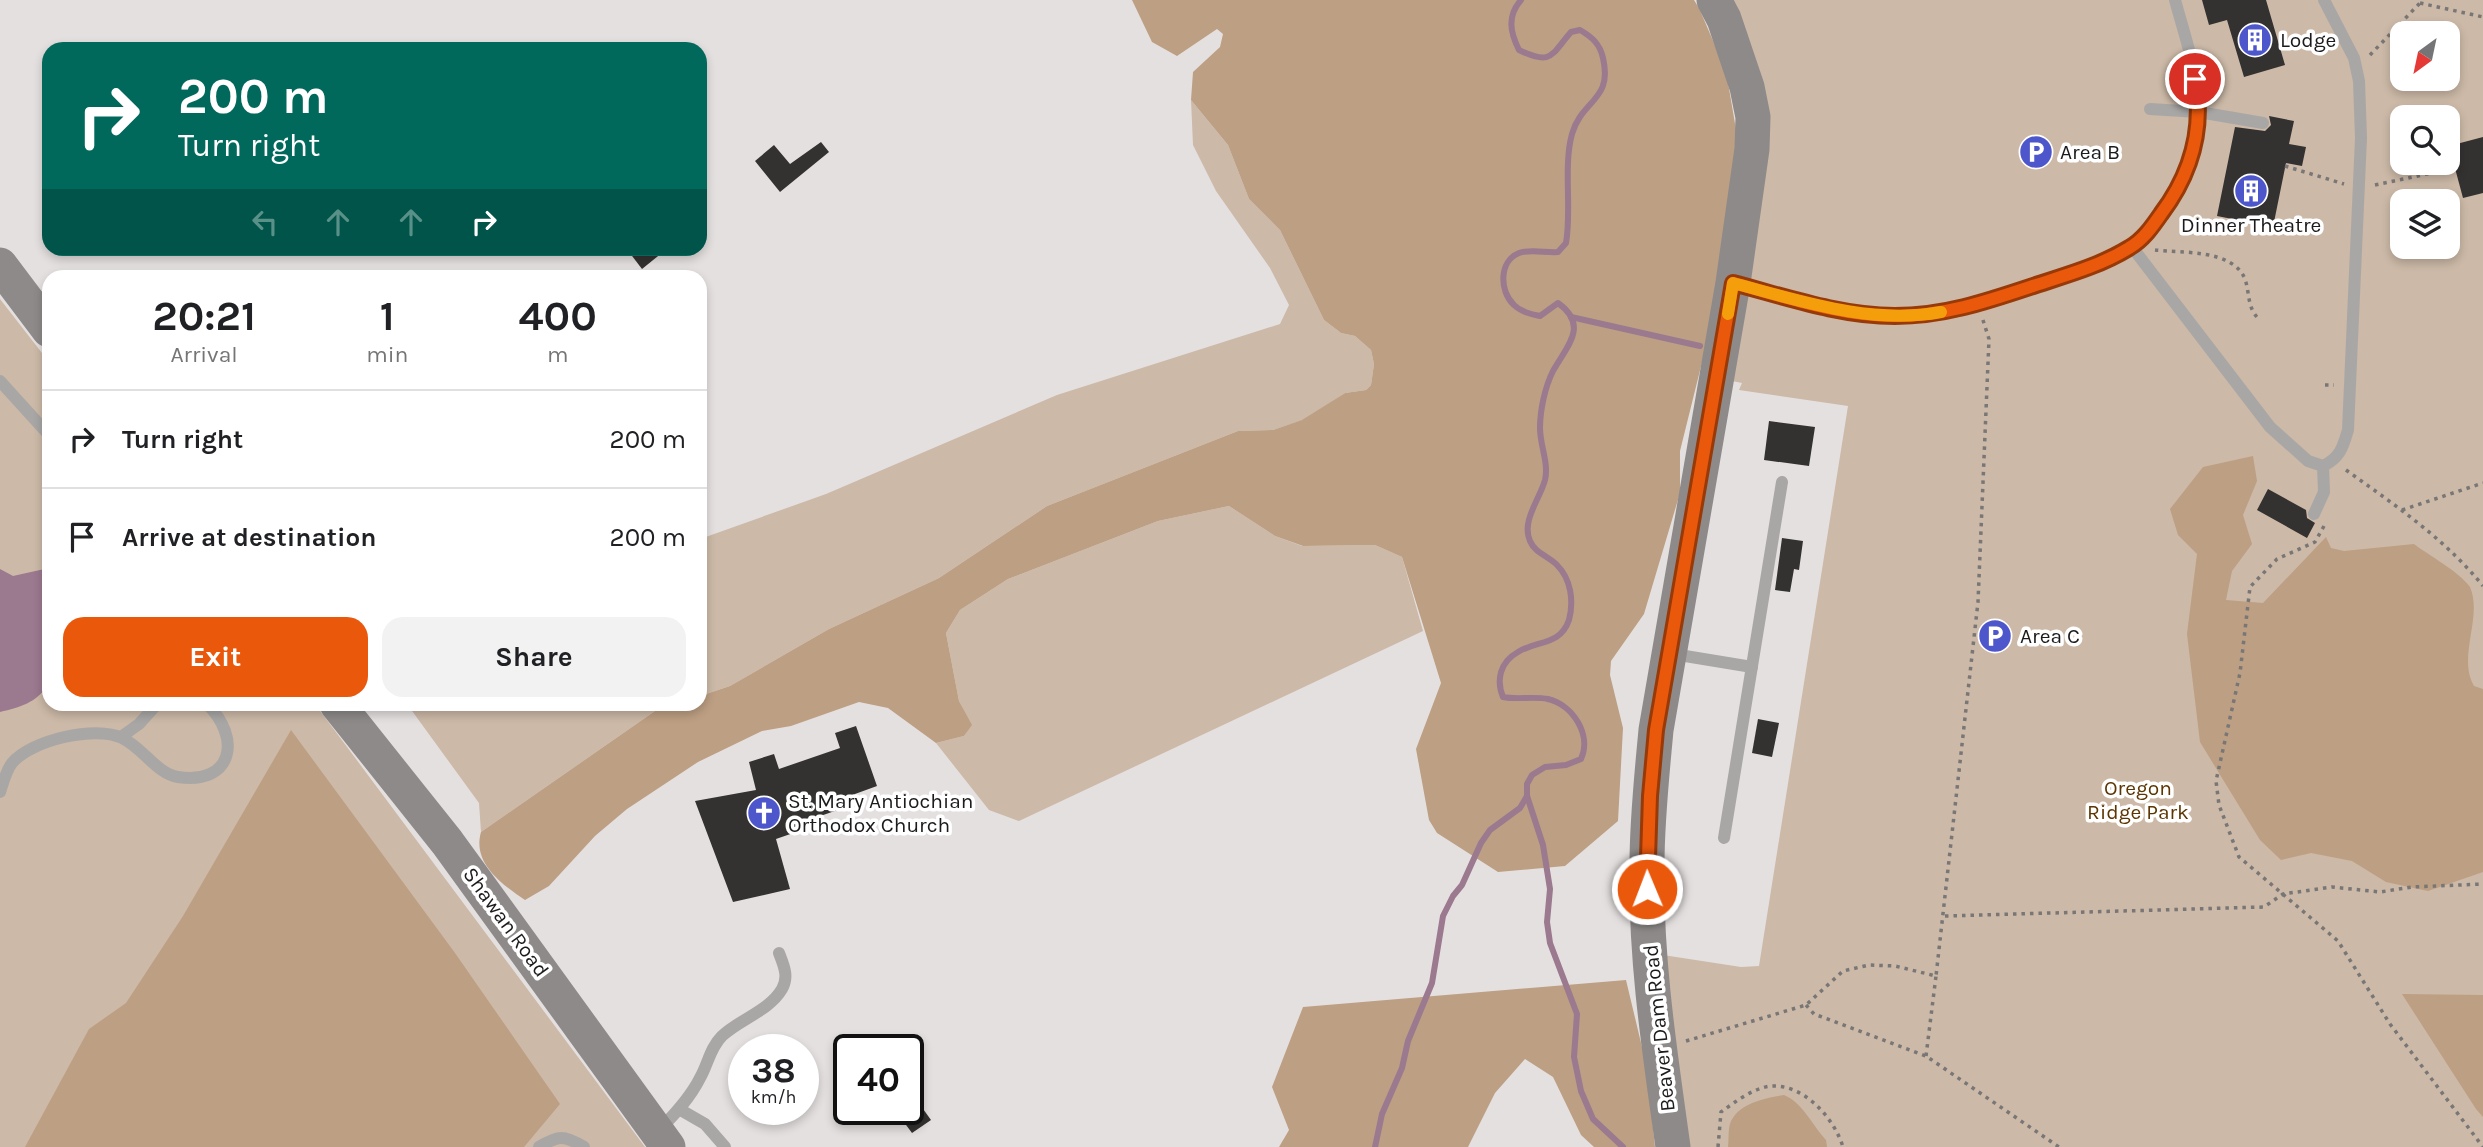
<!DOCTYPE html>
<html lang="en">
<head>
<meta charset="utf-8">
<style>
	body { margin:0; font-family:Karla,sans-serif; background:#f2f2f2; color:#202124; height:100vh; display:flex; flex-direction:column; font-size:26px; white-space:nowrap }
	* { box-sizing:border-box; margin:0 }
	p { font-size:23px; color:#757577 }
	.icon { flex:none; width:38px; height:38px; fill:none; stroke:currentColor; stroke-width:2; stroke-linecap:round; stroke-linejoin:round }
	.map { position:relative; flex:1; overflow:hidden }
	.drawer { position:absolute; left:42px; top:270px; width:665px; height:441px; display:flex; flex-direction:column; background:#fff; border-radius:21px; box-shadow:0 4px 10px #0003 }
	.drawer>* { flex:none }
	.guide { position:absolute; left:42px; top:42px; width:665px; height:214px; border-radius:21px; box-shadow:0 4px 10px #0003; background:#00695c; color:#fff; overflow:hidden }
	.needle { width:46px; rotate:213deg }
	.buttons { position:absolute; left:2390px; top:21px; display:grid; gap:14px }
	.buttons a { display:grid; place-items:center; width:70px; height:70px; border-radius:14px; background:#fff; box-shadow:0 4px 10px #0003; font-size:35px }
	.speed { position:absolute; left:728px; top:1034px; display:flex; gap:14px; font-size:35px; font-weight:700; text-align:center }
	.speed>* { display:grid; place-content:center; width:91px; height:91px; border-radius:50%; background:#fff; box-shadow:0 4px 10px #0003; line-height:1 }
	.speed small { font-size:18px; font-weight:400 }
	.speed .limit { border:4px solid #111; border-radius:10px; background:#fff; color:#111 }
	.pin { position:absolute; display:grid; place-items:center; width:60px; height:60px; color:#fff; margin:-30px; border:4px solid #fff; border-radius:50%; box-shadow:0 2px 7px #0007 }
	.me { position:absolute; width:77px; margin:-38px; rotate:359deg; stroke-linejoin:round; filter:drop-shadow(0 0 5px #0008) }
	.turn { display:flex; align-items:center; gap:24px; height:147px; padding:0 21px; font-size:32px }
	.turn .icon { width:91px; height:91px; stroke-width:2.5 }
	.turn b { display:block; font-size:49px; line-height:60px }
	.lanes { display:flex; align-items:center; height:66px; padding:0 21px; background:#0003; justify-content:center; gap:35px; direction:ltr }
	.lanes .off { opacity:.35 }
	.eta { display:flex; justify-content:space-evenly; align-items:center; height:119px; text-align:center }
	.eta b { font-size:42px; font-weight:700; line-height:49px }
	.primary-button { display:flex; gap:14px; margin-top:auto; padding:14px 21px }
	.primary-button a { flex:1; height:80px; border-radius:21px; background:#ea580c; color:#fff; font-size:28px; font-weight:700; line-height:80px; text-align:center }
	.primary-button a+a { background:#f2f2f2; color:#202124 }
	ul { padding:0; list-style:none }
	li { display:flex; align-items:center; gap:21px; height:98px; padding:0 21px; border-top:2px solid #e0e0e0 }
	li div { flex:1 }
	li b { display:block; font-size:26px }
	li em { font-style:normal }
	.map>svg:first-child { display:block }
	.green { fill:#ccb9a7; fill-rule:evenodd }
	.forest { fill:#bd9f83 }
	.water { fill:#9b798f }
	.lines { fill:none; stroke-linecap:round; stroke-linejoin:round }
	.stream { stroke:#9b798f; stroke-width:6 }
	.building { fill:#343131 }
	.path { stroke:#797676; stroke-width:3.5; stroke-dasharray:3.5 5; stroke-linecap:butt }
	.lane { stroke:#a9a7a6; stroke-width:12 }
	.secondary { stroke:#8d8a89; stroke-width:35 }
	.route-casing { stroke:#983908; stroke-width:18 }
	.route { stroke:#ea580c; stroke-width:12 }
	.slow { stroke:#f59e0b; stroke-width:12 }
	.labels { text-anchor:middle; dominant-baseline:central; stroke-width:7; stroke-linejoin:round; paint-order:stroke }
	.poi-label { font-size:21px; fill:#1c1a1a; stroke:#fff; text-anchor:start }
	.park-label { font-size:21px; fill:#5d3501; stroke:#fff }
	.street-label { font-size:21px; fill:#1c1a1a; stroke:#fff }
</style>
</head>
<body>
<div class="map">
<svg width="2483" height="1147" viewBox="0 0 2483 1147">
	<rect width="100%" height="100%" fill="#e5e0e0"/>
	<g class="green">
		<path d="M1729,0H2483V1147H1686L1663,955L1741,967L1759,966L1848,406L1739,390L1742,383L1727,380L1760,191ZM2403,33H2448V79H2403ZM2403,117H2448V163H2403ZM2403,201H2448V247H2403Z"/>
		<path d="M1191,100L1228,145L1249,199L1280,230L1324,320L1341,333L1355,336L1371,350L1374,364L1371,385L1366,390L1345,393L1303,420L1273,430L1238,431L1047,506L939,578L829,629L730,686L700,696V539L826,494L1057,395L1280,324L1289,305L1270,268L1216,191L1193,145Z"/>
		<path d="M0,299L49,362V704H315L645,1147H0Z"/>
		<path d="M1229,506L1275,536L1302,546L1375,545L1402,557L1423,631L1019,821L989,810L936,743L964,736L971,725L959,701L946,633L960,610L1008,579L1158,521Z"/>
		<path d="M407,704H677L655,711L481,832L479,803Z"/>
	</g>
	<g class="forest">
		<path d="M1132,0H1694L1699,8L1726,71L1739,147L1716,306L1680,451V493L1644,614L1611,661L1610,675L1623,728L1618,821L1565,866L1498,872L1437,833L1429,820L1416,749L1441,683L1402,557L1375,545L1303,546L1275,536L1229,506L1158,521L1008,579L960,610L946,633L959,701L972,725L964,736L936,743L888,708L859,702L791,726L762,731L698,762L627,809L595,836L549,886L525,900C502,884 472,863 481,832L655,711L677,704H700V696L730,686L829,629L939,578L1047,506L1238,431L1273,430L1302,420L1345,393L1366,390L1371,385L1374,364L1371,350L1355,336L1341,333L1324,320L1280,230L1249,199L1228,145L1191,100L1193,72L1220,47L1223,34L1217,29L1177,56L1152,42Z"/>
		<path d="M2253,456L2257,481L2243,515L2252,544L2232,571L2226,600L2263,603L2326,537L2331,548L2344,551L2414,544C2431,557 2457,570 2470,587C2483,617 2457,657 2474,686L2483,689V872L2428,891L2386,882L2352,861L2311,853L2281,860L2260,840L2200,742L2187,634L2197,554L2178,535L2170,509L2203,467Z"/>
		<path d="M291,730L455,953L560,1104L524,1147H25L89,1029L126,1003L183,916Z"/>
		<path d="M1626,980L1647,1068L1655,1147H1594L1581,1135L1553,1077L1525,1059L1495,1093L1468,1147H1279L1289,1130L1272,1087L1303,1007Z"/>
		<path d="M2402,994L2483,995V1117L2476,1109Z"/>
		<path d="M1784,1095C1803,1103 1812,1125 1826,1140L1827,1147H1728C1729,1140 1728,1130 1730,1124C1737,1103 1766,1098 1784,1095Z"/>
	</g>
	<path class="water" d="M49,568L48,685C36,703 20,707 0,712V569L13,576Z"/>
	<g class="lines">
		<g class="stream">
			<path d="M1521,0C1507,16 1510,32 1519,50C1552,66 1551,55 1571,32L1580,30C1592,37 1600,44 1603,58C1613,101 1582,99 1572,134C1563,166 1572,210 1566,243L1558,252C1547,253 1529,249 1519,253C1499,261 1499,291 1514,305C1521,312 1531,314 1540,316L1558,303C1590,326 1566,347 1553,371C1545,387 1540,410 1540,428C1540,446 1549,463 1545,480C1540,499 1521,521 1530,541C1535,553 1548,556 1557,565C1571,579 1574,601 1569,620C1560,646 1537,640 1518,652C1500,662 1496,680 1503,697C1518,700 1533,696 1548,699C1573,705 1592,735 1581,759L1566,765L1545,767L1532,775L1527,784V796L1543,845L1550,889L1547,922L1550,943L1577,1014L1574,1057L1581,1091L1593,1119L1623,1147"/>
			<path d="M1571,317L1700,346"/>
			<path d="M1375,1147L1382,1114L1402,1068L1408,1041L1432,983L1443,916L1453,896L1462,885L1481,843L1490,830L1520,808L1527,796"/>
		</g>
	</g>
	<g class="building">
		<path d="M2202,0H2266L2285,65L2244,77L2227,20L2209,25Z"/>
		<path d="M2269,116L2294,121L2289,144L2306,147L2302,166L2286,163L2273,227L2217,216L2235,127L2265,131L2271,125Z"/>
		<path d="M2483,137V193L2463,198L2449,146Z"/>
		<path d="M821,142L829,152L780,192L755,161L774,145L790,164Z"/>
		<path d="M626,248H668L642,269Z"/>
		<path d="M1769,421L1815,427L1809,466L1764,460Z"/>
		<path d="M2268,489L2306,510L2307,518L2315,523L2307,538L2257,510Z"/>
		<path d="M1782,538L1803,541L1799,570L1794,569L1790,592L1775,590Z"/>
		<path d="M1758,719L1779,723L1772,757L1752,753Z"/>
		<path d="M856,726L877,786L855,794L858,803L800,823L802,830L776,839L790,889L733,902L695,801L756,790L749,762L774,754L779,769L840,748L835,733Z"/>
		<path d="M908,1088L931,1120L912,1133L895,1110H908Z"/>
	</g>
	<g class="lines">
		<g class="path">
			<path d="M2420,3L2483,17"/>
			<path d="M2370,55L2420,3L2419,0"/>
			<path d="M2285,166L2344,184"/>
			<path d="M2375,185L2455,168"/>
			<path d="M2155,250C2181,253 2233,249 2245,279C2250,294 2247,308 2259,319"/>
			<path d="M2325,385H2334"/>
			<path d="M2346,470C2395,505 2445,539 2483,586"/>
			<path d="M2402,510L2483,483"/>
			<path d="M2324,526L2315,542L2277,559L2250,587L2240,673L2216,781L2219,805L2239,857L2338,941L2390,1024L2483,1147"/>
			<path d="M1945,916L2264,907L2283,894L2332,887L2380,892L2412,887L2483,884"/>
			<path d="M1806,1005L1814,1014L1926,1056L2059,1147"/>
			<path d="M1686,1041L1806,1005L1843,971L1869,965L1895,966L1936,976L1978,602L1989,339L1982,317"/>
			<path d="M1926,1056L1936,976"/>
			<path d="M1718,1147L1721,1112C1735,1102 1753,1088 1771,1086C1804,1084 1834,1118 1843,1147"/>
		</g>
		<g class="lane">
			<path d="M2150,109L2199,112L2263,123"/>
			<path d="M2132,247L2270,427L2308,461L2323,466C2340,458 2343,447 2348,430L2361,138L2359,81L2354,58L2324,0"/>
			<path d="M1734,283C1786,297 1840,315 1894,316C1950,316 2001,297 2053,279C2080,270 2108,263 2131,247C2164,224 2193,168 2198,130C2203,86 2186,41 2175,0"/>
			<path d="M0,381L49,435"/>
			<path d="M2314,514L2324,492L2323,466"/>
			<path d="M1673,654L1752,667"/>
			<path d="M121,737L139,724L157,704"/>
			<path d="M0,792C3,783 6,771 12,763C31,740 96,725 122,738C142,747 157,774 178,777C233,785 242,738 207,704"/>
			<path d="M1724,838L1782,482"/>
			<path d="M679,1109L705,1124L725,1147"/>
			<path d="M660,1129C675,1114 690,1098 700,1078C708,1064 710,1048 722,1036C740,1019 769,1011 782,989C789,977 784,966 779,953"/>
			<path d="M539,1147C559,1135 564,1135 584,1147"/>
		</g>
		<g class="secondary">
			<path d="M0,265L49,330"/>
			<path d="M337,704L447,842L668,1147"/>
			<path d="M1673,1147C1660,1054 1645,958 1647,864C1647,819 1652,774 1656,730L1733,283L1752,149L1753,117L1747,87L1724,19L1714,0"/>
		</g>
	</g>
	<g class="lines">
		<g class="route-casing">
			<path id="route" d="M1647,889L1650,796L1656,730L1733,283C1786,297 1840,316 1895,316C1943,316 1985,302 2030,287C2063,276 2098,267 2129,248C2143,240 2152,227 2161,214C2191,174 2204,128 2195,79"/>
		</g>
		<use href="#route" class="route"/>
		<path class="slow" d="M1728,314L1733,283C1800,301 1872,325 1941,312"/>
	</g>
	<defs>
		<g id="building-disc" transform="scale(1.75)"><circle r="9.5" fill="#4e56cc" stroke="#fff"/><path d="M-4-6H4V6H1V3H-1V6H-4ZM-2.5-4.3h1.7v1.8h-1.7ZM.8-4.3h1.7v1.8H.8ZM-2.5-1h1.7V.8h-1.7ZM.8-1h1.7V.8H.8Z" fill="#fff"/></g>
		<g id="parking-disc" transform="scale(1.75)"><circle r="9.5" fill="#4e56cc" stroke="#fff"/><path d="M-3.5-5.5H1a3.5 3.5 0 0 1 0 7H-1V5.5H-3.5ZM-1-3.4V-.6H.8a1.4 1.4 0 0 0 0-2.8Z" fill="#fff"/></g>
		<g id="church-disc" transform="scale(1.75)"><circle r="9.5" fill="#4e56cc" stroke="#fff"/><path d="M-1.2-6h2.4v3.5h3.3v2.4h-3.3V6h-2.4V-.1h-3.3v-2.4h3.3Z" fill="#fff"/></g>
	</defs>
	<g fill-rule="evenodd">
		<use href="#building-disc" x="2255" y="40"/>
		<use href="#parking-disc" x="2036" y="152"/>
		<use href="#building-disc" x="2251" y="191"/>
		<use href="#parking-disc" x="1995" y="636"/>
		<use href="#church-disc" x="764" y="813"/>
	</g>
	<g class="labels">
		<g class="poi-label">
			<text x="2280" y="40">Lodge</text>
			<text x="2060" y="152">Area B</text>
			<text x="2251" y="225" text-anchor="middle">Dinner Theatre</text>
			<text x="2020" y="636">Area C</text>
			<text x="788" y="801">St. Mary Antiochian<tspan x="788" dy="24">Orthodox Church</tspan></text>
		</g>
		<g class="park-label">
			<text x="2138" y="788">Oregon<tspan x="2138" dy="24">Ridge Park</tspan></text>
		</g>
		<g class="street-label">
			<text transform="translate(506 922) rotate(54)">Shawan Road</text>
			<text transform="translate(1659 1028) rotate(-96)">Beaver Dam Road</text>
		</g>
	</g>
</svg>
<div class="buttons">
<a><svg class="needle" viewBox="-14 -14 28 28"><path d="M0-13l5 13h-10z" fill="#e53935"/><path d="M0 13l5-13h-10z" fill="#757577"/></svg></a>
<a><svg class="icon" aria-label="search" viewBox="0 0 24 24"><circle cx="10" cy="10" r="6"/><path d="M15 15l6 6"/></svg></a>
<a><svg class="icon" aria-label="layers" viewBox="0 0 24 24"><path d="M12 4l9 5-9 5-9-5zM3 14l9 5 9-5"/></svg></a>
</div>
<div class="speed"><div>38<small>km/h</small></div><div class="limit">40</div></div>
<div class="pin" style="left:2195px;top:79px;background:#d93025"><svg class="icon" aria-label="arrive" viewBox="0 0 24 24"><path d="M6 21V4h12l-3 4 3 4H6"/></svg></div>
<svg class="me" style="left:1647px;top:889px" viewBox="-20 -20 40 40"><circle r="17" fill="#ea580c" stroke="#fff" stroke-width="3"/><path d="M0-11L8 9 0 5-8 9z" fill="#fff"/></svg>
<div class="guide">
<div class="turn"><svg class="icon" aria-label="right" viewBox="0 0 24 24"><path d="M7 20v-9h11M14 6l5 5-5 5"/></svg><div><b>200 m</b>Turn right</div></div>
<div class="lanes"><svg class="icon off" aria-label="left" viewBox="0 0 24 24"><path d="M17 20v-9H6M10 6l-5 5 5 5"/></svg><svg class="icon off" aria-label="ahead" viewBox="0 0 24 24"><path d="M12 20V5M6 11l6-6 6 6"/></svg><svg class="icon off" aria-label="ahead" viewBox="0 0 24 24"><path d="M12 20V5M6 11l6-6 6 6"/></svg><svg class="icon" aria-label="right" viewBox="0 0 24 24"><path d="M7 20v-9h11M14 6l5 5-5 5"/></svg></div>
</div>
<section class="drawer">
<div class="eta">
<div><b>20:21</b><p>Arrival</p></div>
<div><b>1</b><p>min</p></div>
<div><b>400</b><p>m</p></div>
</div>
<ul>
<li><svg class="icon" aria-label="right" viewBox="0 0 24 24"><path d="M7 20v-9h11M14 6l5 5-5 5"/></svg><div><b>Turn right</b></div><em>200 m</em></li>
<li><svg class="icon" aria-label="arrive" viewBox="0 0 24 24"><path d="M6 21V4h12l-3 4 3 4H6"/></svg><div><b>Arrive at destination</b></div><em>200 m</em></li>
</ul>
<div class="primary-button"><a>Exit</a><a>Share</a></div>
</section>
</div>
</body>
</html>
